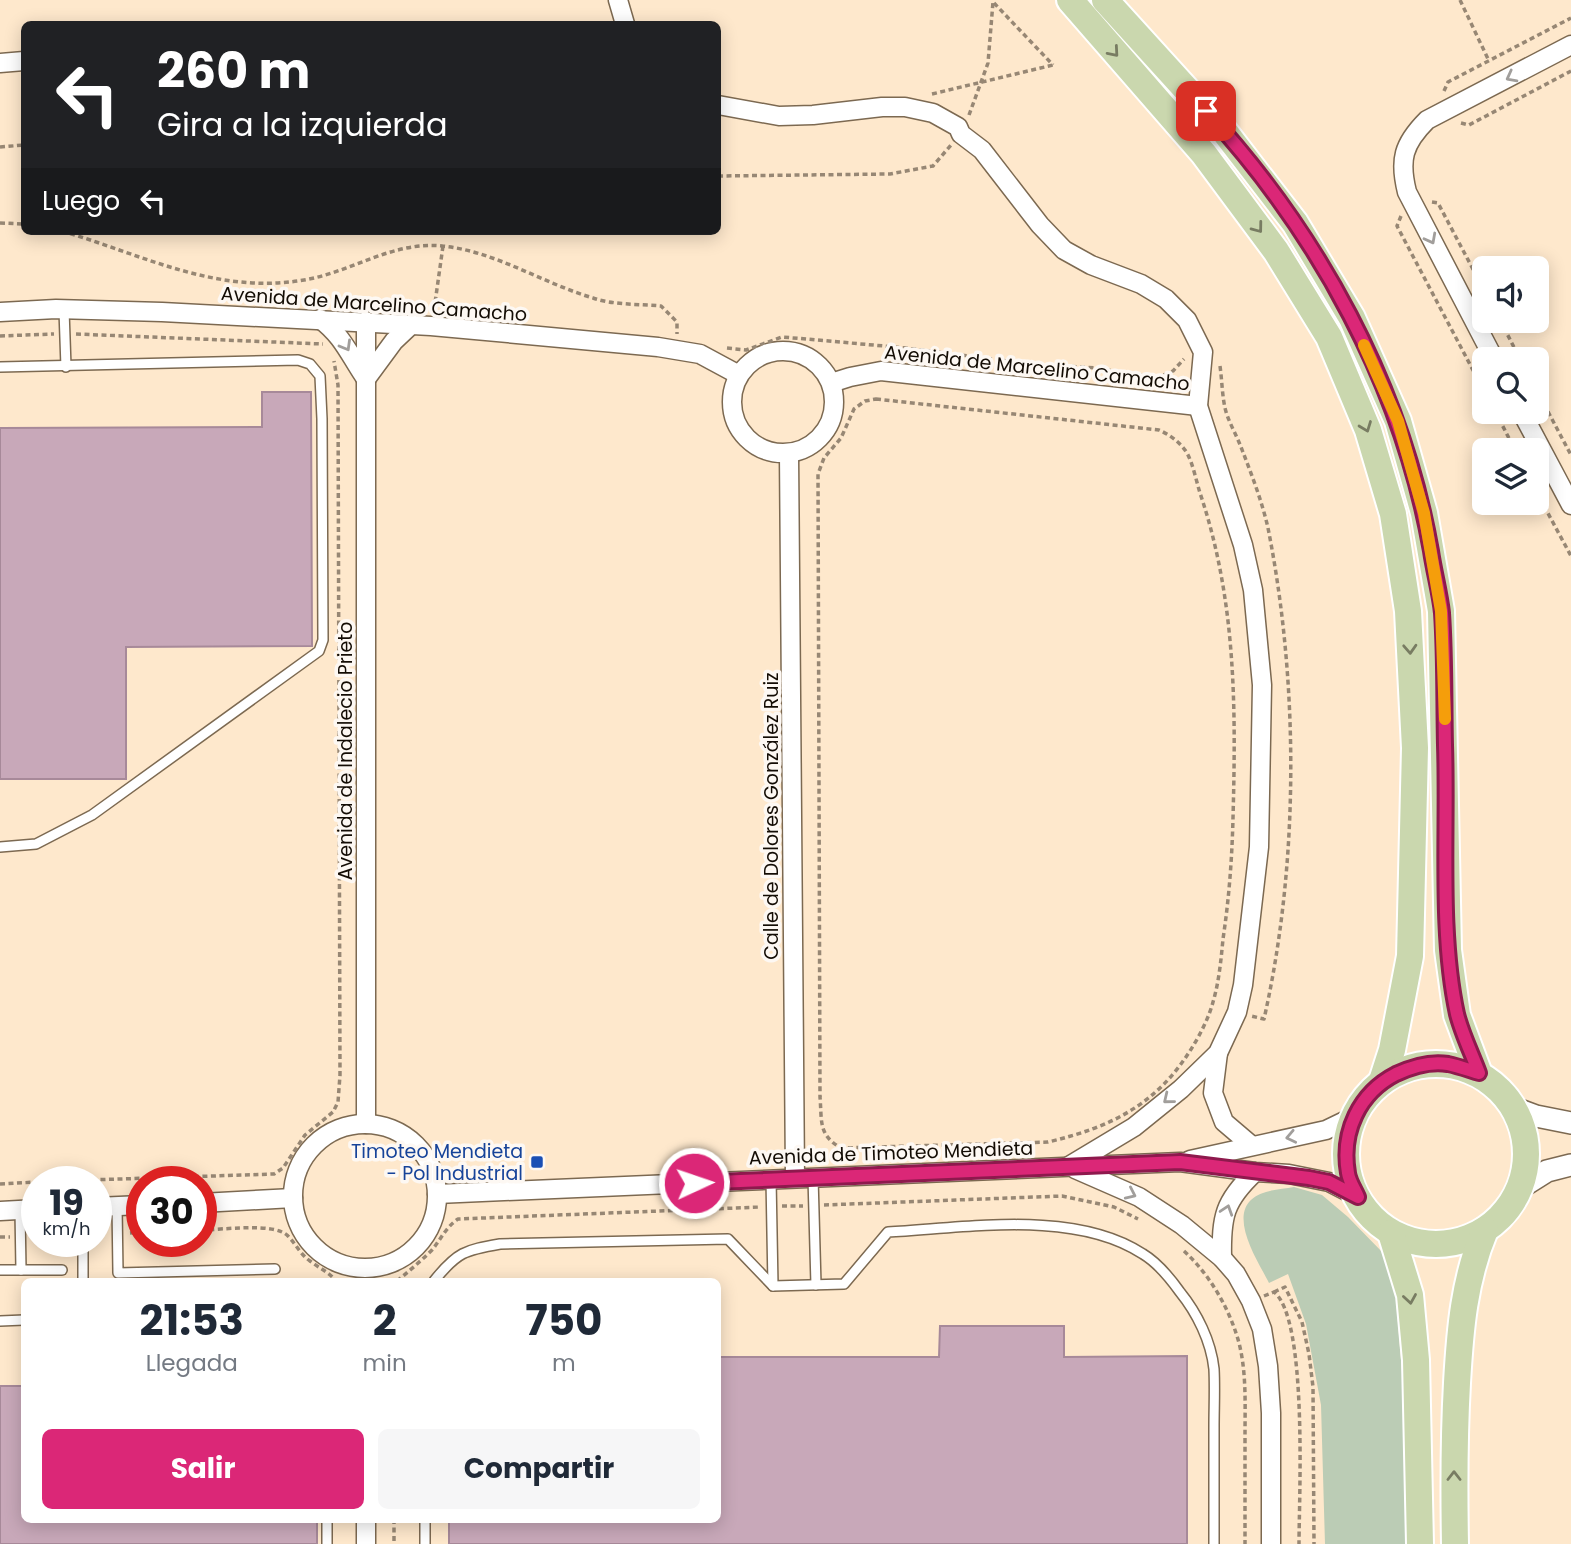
<!DOCTYPE html>
<html lang="es">
<head>
<meta charset="utf-8">
<style>
	body { margin:0; font-family:Poppins,sans-serif; background:#f6f6f7; color:#1f2937; height:100vh; display:flex; flex-direction:column; font-size:26px; white-space:nowrap }
	* { box-sizing:border-box; margin:0 }
	p { font-size:23px; color:#747a83 }
	.icon { flex:none; width:38px; height:38px; fill:none; stroke:currentColor; stroke-width:2; stroke-linecap:round; stroke-linejoin:round }
	.map { position:relative; flex:1; overflow:hidden }
	.sheet { position:absolute; left:21px; top:1278px; width:700px; height:245px; display:flex; flex-direction:column; background:#fff; border-radius:10px; box-shadow:0 4px 18px #0003 }
	.sheet>* { flex:none }
	.hud { position:absolute; left:21px; top:21px; width:700px; height:214px; border-radius:10px; box-shadow:0 4px 18px #0003; background:#202124; color:#fff; overflow:hidden }
	.controls { position:absolute; left:1472px; top:256px; display:grid; gap:14px }
	.controls a { display:grid; place-items:center; width:77px; height:77px; border-radius:10px; background:#fff; box-shadow:0 4px 18px #0003; font-size:35px }
	.speed { position:absolute; left:21px; top:1166px; display:flex; gap:14px; font-size:35px; font-weight:700; text-align:center }
	.speed>* { display:grid; place-content:center; width:91px; height:91px; border-radius:50%; background:#fff; box-shadow:0 4px 18px #0003; line-height:1 }
	.speed small { font-size:18px; font-weight:400 }
	.speed .limit { border:10px solid #d22; background:#fff; color:#111 }
	.pin { position:absolute; display:grid; place-items:center; width:60px; height:60px; color:#fff; margin:-30px; border-radius:14px; box-shadow:0 4px 10px #0006 }
	.me { position:absolute; width:77px; margin:-38px; rotate:87deg; stroke-linejoin:round; filter:drop-shadow(0 0 5px #0008) }
	.turn { display:flex; align-items:center; gap:24px; height:147px; padding:0 21px; font-size:32px }
	.turn .icon { width:91px; height:91px; stroke-width:2.5 }
	.turn b { display:block; font-size:49px; line-height:60px }
	.then { display:flex; align-items:center; height:66px; padding:0 21px; background:#0003; gap:14px; font-size:26px }
	.eta { display:flex; justify-content:space-evenly; align-items:center; height:119px; text-align:center }
	.eta b { font-size:42px; font-weight:700; line-height:49px }
	.action { display:flex; gap:14px; margin-top:auto; padding:14px 21px }
	.action a { flex:1; height:80px; border-radius:10px; background:#db2777; color:#fff; font-size:28px; font-weight:700; line-height:80px; text-align:center }
	.action a+a { background:#f6f6f7; color:#1f2937 }
	.map>svg:first-child { display:block }
	.green { fill:#bbccb5 }
	.building { fill:#c8a8b9; stroke:#a78999; stroke-width:2 }
	.lines { fill:none; stroke-linecap:round; stroke-linejoin:round }
	.service-casing { stroke:#7c6951; stroke-width:12 }
	.minor-casing { stroke:#7c6951; stroke-width:21 }
	.tertiary-casing { stroke:#7c6951; stroke-width:24 }
	.primary-casing { stroke:#fff; stroke-width:30 }
	.path { stroke:#978774; stroke-width:3.5; stroke-dasharray:5 3.5; stroke-linecap:butt }
	.service { stroke:#fff; stroke-width:9 }
	.minor { stroke:#fff; stroke-width:18 }
	.tertiary { stroke:#fff; stroke-width:21 }
	.primary { stroke:#cad7ae; stroke-width:26 }
	.oneway { stroke:#787c62 }
	.oneway2 { stroke:#a19e9b }
	.route-casing { stroke:#8e194d; stroke-width:18 }
	.route { stroke:#db2777; stroke-width:12 }
	.slow { stroke:#f59e0b; stroke-width:12 }
	.transit-dot { fill:#1a4fb4; stroke:#fdf8f3; stroke-width:2.5 }
	.labels { text-anchor:middle; dominant-baseline:central; stroke-width:7; stroke-linejoin:round; paint-order:stroke }
	.street-label { font-size:19px; fill:#130c04; stroke:#fdf8f3 }
	.transit-label { font-size:19px; fill:#164399; stroke:#fdf8f3; text-anchor:end }
</style>
</head>
<body>
<div class="map">
<svg width="1571" height="1544" viewBox="0 0 1571 1544">
	<rect width="100%" height="100%" fill="#fee8cc"/>
	<path class="green" d="M1294,1187L1322,1195L1348,1217L1386,1256L1395,1286L1404,1397L1408,1544H1325L1321,1405L1306,1324L1288,1274L1269,1283C1257,1259 1220,1205 1266,1192C1275,1189 1285,1189 1294,1187Z"/>
	<g class="building">
		<path d="M262,392H311L312,646L126,647V779H0V428L262,427Z"/>
		<path d="M940,1326H1064V1357L1187,1356V1544H449V1519H718V1357H939Z"/>
		<path d="M0,1386H24V1519H317V1544H0Z"/>
	</g>
	<g class="lines">
		<g class="service-casing">
			<g id="service">
				<path d="M64,310L66,367"/>
				<path d="M0,367L298,360L310,364L320,376L322,419L323,640L319,651L92,815L36,844L0,847"/>
				<path d="M813,1177L816,1285"/>
				<path d="M771,1179L773,1286"/>
				<path d="M117,1206L118,1273L275,1269"/>
				<path d="M20,1210L21,1270"/>
				<path d="M83,1241V1281"/>
				<path d="M0,1270H62"/>
				<path d="M434,1281C457,1252 465,1250 500,1244L728,1239L773,1286L844,1284L888,1232C966,1228 1075,1209 1143,1254C1158,1263 1170,1278 1180,1292C1197,1313 1211,1341 1214,1369C1215,1388 1214,1408 1214,1427C1214,1466 1214,1505 1214,1544"/>
				<path d="M0,1321L24,1320"/>
				<path d="M425,1519V1544"/>
				<path d="M327,1544V1519"/>
			</g>
		</g>
		<g class="minor-casing">
			<g id="minor">
				<path d="M618,0L625,24"/>
				<path d="M0,63L24,61"/>
				<path d="M718,105L779,116L813,115L882,107H905L933,113L958,127L961,134L982,150L1040,225L1064,250L1091,265L1141,284L1166,299L1187,320L1203,352L1198,406L1243,545L1253,590L1262,685L1259,847L1243,985L1237,1012L1218,1053L1181,1089L1134,1127L1069,1166"/>
				<path d="M0,312L56,309L162,312L431,326L658,347L700,354L739,375"/>
				<path d="M320,319C343,336 350,356 366,379"/>
				<path d="M366,321V1124"/>
				<circle cx="783" cy="402" r="51"/>
				<path d="M1494,359L1407,192C1399,160 1403,144 1427,120L1571,45"/>
				<path d="M366,379L394,341L412,324"/>
				<path d="M831,383L850,377L881,371L1198,406"/>
				<path d="M1521,411L1571,505"/>
				<path d="M789,454L795,1178"/>
				<path d="M1218,1053L1213,1093L1224,1122L1251,1145"/>
				<circle cx="365" cy="1196" r="72"/>
				<path d="M1190,1160L1326,1130L1355,1116"/>
				<path d="M1075,1169L1139,1197L1182,1225L1222,1258L1236,1274L1251,1301L1262,1329L1268,1366L1271,1413V1544"/>
				<path d="M437,1194L1180,1162L1255,1172L1289,1174L1329,1182L1358,1197"/>
				<path d="M201,1203L293,1198"/>
				<path d="M96,1207L142,1205"/>
				<path d="M0,1211L37,1209"/>
				<path d="M1222,1258C1221,1217 1224,1201 1255,1172"/>
				<path d="M366,1519V1544"/>
			</g>
		</g>
		<g class="tertiary-casing">
			<g id="tertiary">
				<path d="M1514,1108L1536,1116L1571,1123"/>
				<path d="M1520,1188L1547,1171L1571,1165"/>
			</g>
		</g>
		<g class="primary-casing">
			<g id="primary">
				<path d="M1070,0L1204,154L1276,251L1329,337L1368,430L1393,514L1408,611L1415,748L1410,956L1392,1050L1382,1081"/>
				<path d="M1105,0L1224,131L1295,223L1352,318L1398,421L1424,513L1441,611L1448,950L1457,1015L1479,1074"/>
				<circle cx="1436" cy="1154" r="90"/>
				<path d="M1391,1233L1410,1295L1416,1360L1420,1544"/>
				<path d="M1455,1544C1454,1490 1454,1437 1457,1383C1460,1330 1464,1280 1485,1230"/>
			</g>
		</g>
		<g class="path">
			<path d="M1460,0L1489,61"/>
			<path d="M994,3L1053,65"/>
			<path d="M1444,91L1448,82L1571,18"/>
			<path d="M932,94L1053,65"/>
			<path d="M969,115L988,63L993,2"/>
			<path d="M1461,123L1469,125L1571,71"/>
			<path d="M0,147L24,145"/>
			<path d="M718,176L890,174L933,166L951,145"/>
			<path d="M1432,202L1438,203L1484,290"/>
			<path d="M1401,216L1397,226L1484,391"/>
			<path d="M0,223L24,224"/>
			<path d="M62,231C143,255 217,295 304,280C352,272 392,241 442,246C495,251 542,283 593,298C613,305 639,304 661,306L677,322V334"/>
			<path d="M434,310L443,246"/>
			<path d="M1500,320L1520,359"/>
			<path d="M76,334L323,344"/>
			<path d="M0,336L54,334"/>
			<path d="M727,348L746,350L782,337L806,339L906,348L1031,364L1096,368L1157,378L1173,371L1184,359"/>
			<path d="M1220,366C1222,380 1222,394 1225,408C1228,421 1236,434 1241,447C1251,473 1262,501 1268,528C1299,684 1299,864 1264,1019L1251,1016"/>
			<path d="M1536,389L1571,455"/>
			<path d="M876,399L1159,430C1170,435 1180,442 1187,453C1193,464 1196,480 1200,493C1236,600 1236,706 1233,818C1232,859 1229,899 1223,939C1221,960 1219,982 1213,1002C1209,1017 1201,1033 1193,1046C1158,1104 1112,1127 1048,1142L841,1148C818,1135 822,1121 820,1097L818,474L824,458L841,438L854,409L865,401Z"/>
			<path d="M1495,411L1515,450"/>
			<path d="M1536,491L1571,556"/>
			<path d="M58,1181L274,1174L283,1168L305,1135L333,1112L338,1102L340,1075L338,385L334,361"/>
			<path d="M0,1184L37,1182"/>
			<path d="M824,1205L1062,1196L1114,1207L1138,1219"/>
			<path d="M782,1206H803"/>
			<path d="M201,1230C221,1230 275,1222 288,1236C296,1244 300,1254 310,1261C319,1268 329,1272 336,1281"/>
			<path d="M130,1233L142,1232"/>
			<path d="M96,1234L105,1233"/>
			<path d="M0,1237H10"/>
			<path d="M1184,1251C1208,1273 1226,1303 1236,1333C1247,1365 1245,1402 1245,1435C1245,1472 1245,1508 1245,1544"/>
			<path d="M397,1281C409,1271 421,1261 432,1250C441,1239 446,1227 458,1219L761,1207"/>
			<path d="M1274,1292L1285,1287L1302,1322L1309,1354L1313,1387L1314,1544"/>
			<path d="M1264,1296L1274,1292C1308,1319 1299,1497 1299,1544"/>
			<path d="M394,1519V1544"/>
		</g>
		<use href="#service" class="service"/>
		<use href="#minor" class="minor"/>
		<use href="#tertiary" class="tertiary"/>
		<use href="#primary" class="primary"/>
	</g>
	<defs><path id="oneway-chevron" d="M-2-3.5L2.5 0L-2 3.5" fill="none" stroke-width="1.6" stroke-linecap="round" stroke-linejoin="round" transform="scale(1.75)"/></defs>
	<g class="oneway">
		<use href="#oneway-chevron" transform="translate(1114 52) rotate(49)"/>
		<use href="#oneway-chevron" transform="translate(1258 228) rotate(53)"/>
		<use href="#oneway-chevron" transform="translate(1366 427) rotate(69)"/>
		<use href="#oneway-chevron" transform="translate(1410 649) rotate(87)"/>
		<use href="#oneway-chevron" transform="translate(1410 1299) rotate(81)"/>
		<use href="#oneway-chevron" transform="translate(1454 1476) rotate(-90)"/>
	</g>
	<g class="oneway2">
		<use href="#oneway-chevron" transform="translate(1511 77) rotate(152)"/>
		<use href="#oneway-chevron" transform="translate(1431 239) rotate(62)"/>
		<use href="#oneway-chevron" transform="translate(346 346) rotate(60)"/>
		<use href="#oneway-chevron" transform="translate(1168 1099) rotate(141)"/>
		<use href="#oneway-chevron" transform="translate(1291 1137) rotate(168)"/>
		<use href="#oneway-chevron" transform="translate(1131 1194) rotate(25)"/>
		<use href="#oneway-chevron" transform="translate(1227 1210) rotate(-72)"/>
	</g>
	<g class="lines">
		<g class="route-casing">
			<path id="route" d="M694,1183L1180,1162L1309,1178L1329,1182L1358,1197C1355,1190 1349,1181 1348,1173C1341,1132 1359,1093 1396,1074C1411,1067 1430,1061 1448,1064C1458,1066 1469,1070 1479,1073C1472,1054 1462,1034 1457,1014C1439,931 1448,831 1445,745C1444,702 1445,657 1442,613C1440,593 1434,572 1431,551C1402,386 1319,234 1206,111"/>
		</g>
		<use href="#route" class="route"/>
		<path class="slow" d="M1364,345L1398,421L1424,513L1441,611L1445,719"/>
	</g>
	<rect class="transit-dot" x="530" y="1155" width="14" height="14" rx="3.5"/>
	<g class="labels">
		<g class="street-label">
			<text transform="translate(374 304) rotate(4)">Avenida de Marcelino Camacho</text>
			<text transform="translate(1037 368) rotate(6)">Avenida de Marcelino Camacho</text>
			<text transform="translate(345 751) rotate(-90)">Avenida de Indalecio Prieto</text>
			<text transform="translate(771 816) rotate(-90)">Calle de Dolores González Ruiz</text>
			<text transform="translate(891 1153) rotate(-2)">Avenida de Timoteo Mendieta</text>
		</g>
		<g class="transit-label">
			<text x="523" y="1151">Timoteo Mendieta<tspan x="523" dy="22">- Pol Industrial</tspan></text>
		</g>
	</g>
</svg>
<div class="controls">
<a><svg class="icon" aria-label="sound" viewBox="0 0 24 24"><path d="M4 9h4l5-4v14l-5-4H4zM17 9q2 3 0 6"/></svg></a>
<a><svg class="icon" aria-label="search" viewBox="0 0 24 24"><circle cx="10" cy="10" r="6"/><path d="M15 15l6 6"/></svg></a>
<a><svg class="icon" aria-label="layers" viewBox="0 0 24 24"><path d="M12 4l9 5-9 5-9-5zM3 14l9 5 9-5"/></svg></a>
</div>
<div class="speed"><div>19<small>km/h</small></div><div class="limit">30</div></div>
<div class="pin" style="left:1206px;top:111px;background:#d93025"><svg class="icon" aria-label="arrive" viewBox="0 0 24 24"><path d="M6 21V4h12l-3 4 3 4H6"/></svg></div>
<svg class="me" style="left:694px;top:1183px" viewBox="-20 -20 40 40"><circle r="17" fill="#db2777" stroke="#fff" stroke-width="3"/><path d="M0-11L8 9 0 5-8 9z" fill="#fff"/></svg>
<div class="hud">
<div class="turn"><svg class="icon" aria-label="left" viewBox="0 0 24 24"><path d="M17 20v-9H6M10 6l-5 5 5 5"/></svg><div><b>260 m</b>Gira a la izquierda</div></div>
<div class="then">Luego<svg class="icon" aria-label="left" viewBox="0 0 24 24"><path d="M17 20v-9H6M10 6l-5 5 5 5"/></svg></div>
</div>
<section class="sheet">
<div class="eta">
<div><b>21:53</b><p>Llegada</p></div>
<div><b>2</b><p>min</p></div>
<div><b>750</b><p>m</p></div>
</div>
<div class="action"><a>Salir</a><a>Compartir</a></div>
</section>
</div>
</body>
</html>
